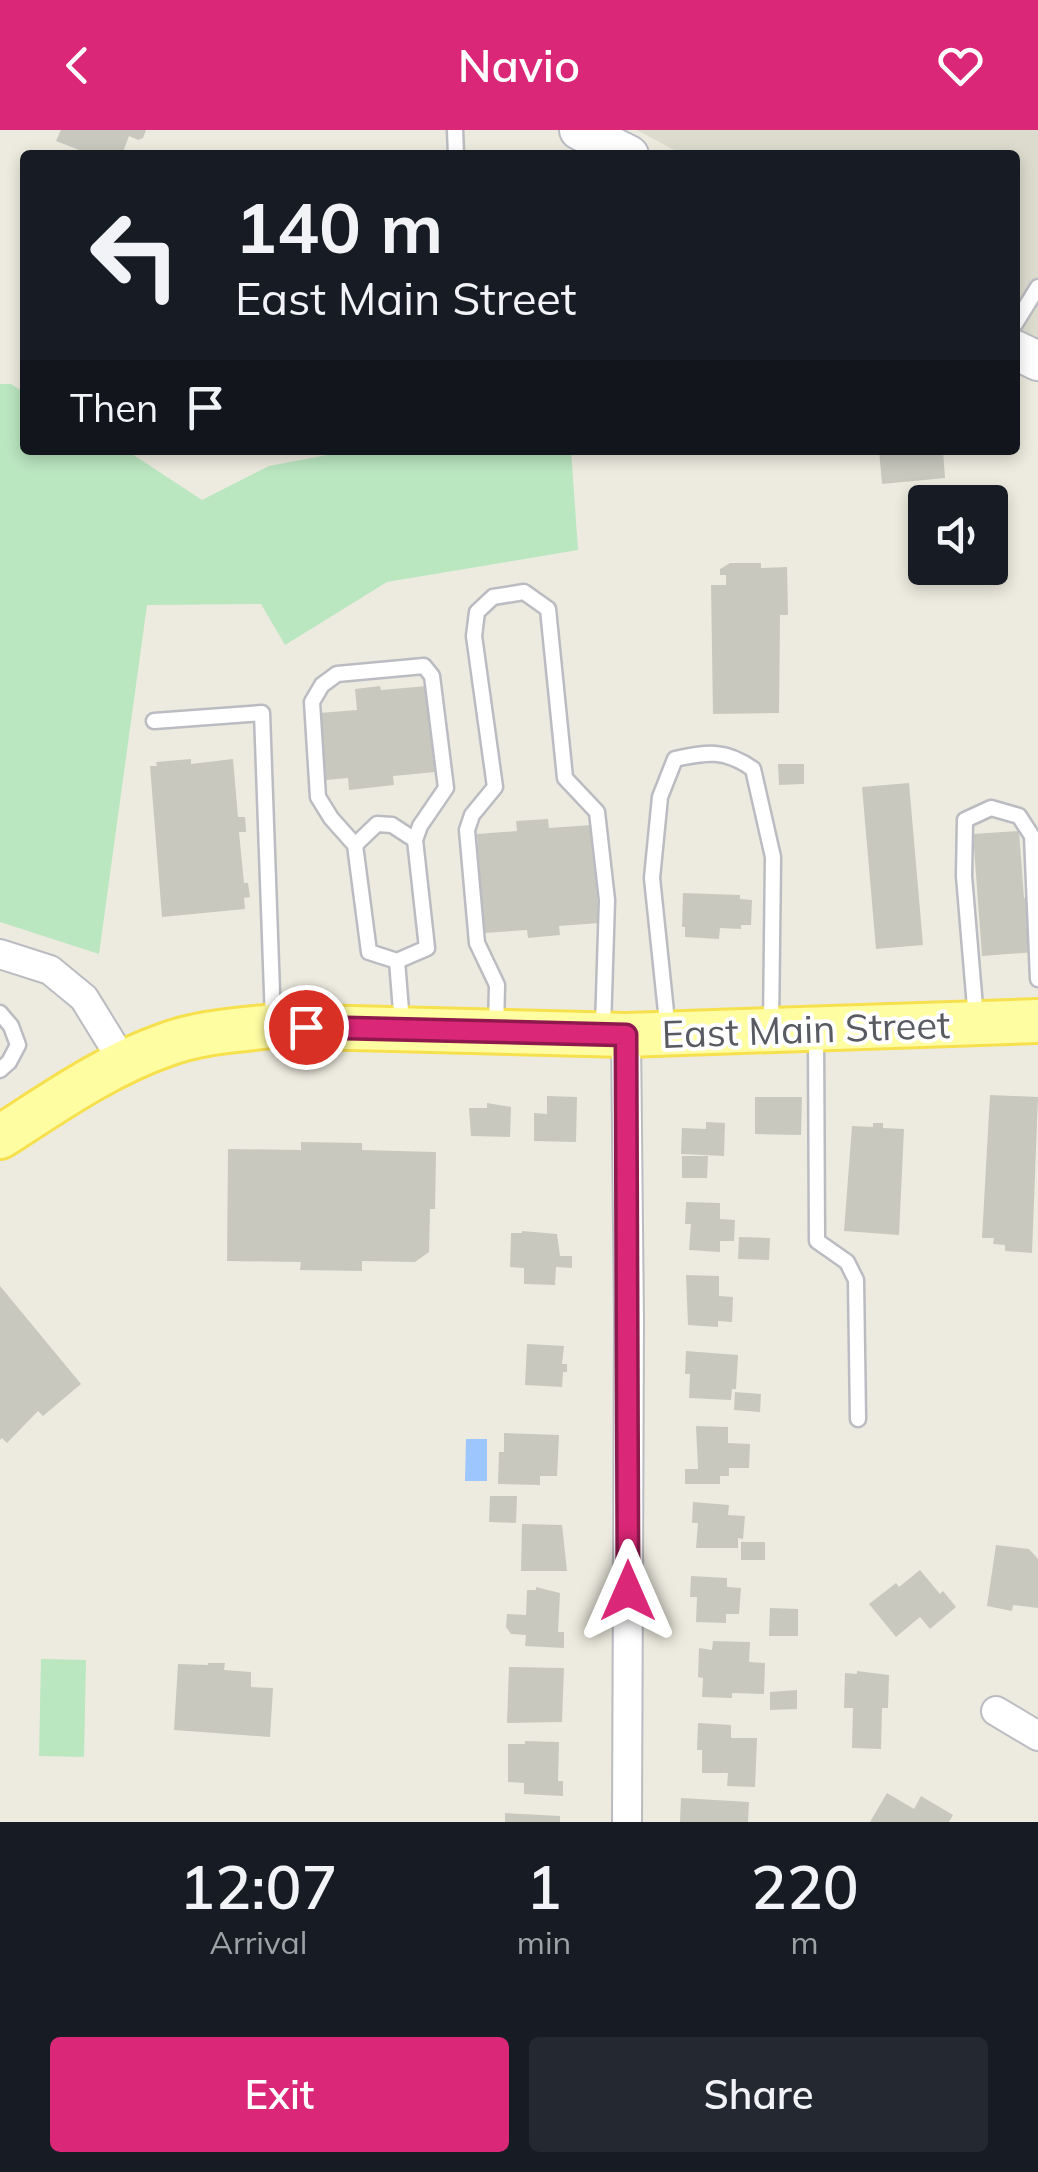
<!DOCTYPE html>
<html lang="en">
<head>
<meta charset="utf-8">
<style>
	body { margin:0; font-family:Mulish,sans-serif; background:#242831; color:#f1f3f6; height:100vh; display:flex; flex-direction:column; font-size:38px; white-space:nowrap }
	* { box-sizing:border-box; margin:0 }
	p { font-size:32px; color:#9ea1a6 }
	.icon { flex:none; width:55px; height:55px; fill:none; stroke:currentColor; stroke-width:2; stroke-linecap:round; stroke-linejoin:round }
	.map { position:relative; height:1692px; overflow:hidden }
	.side { display:flex; flex-direction:column; background:#171b24; flex:1 }
	.side>* { flex:none }
	.guide { position:absolute; left:20px; top:20px; width:1000px; height:305px; border-radius:10px; box-shadow:0 5px 15px #0003; background:#171b24; color:#f1f3f6; overflow:hidden }
	.buttons { position:absolute; left:908px; top:355px; display:grid; gap:20px }
	.buttons a { display:grid; place-items:center; width:100px; height:100px; border-radius:10px; background:#171b24; box-shadow:0 5px 15px #0003; font-size:50px }
	.pin { position:absolute; display:grid; place-items:center; width:85px; height:85px; color:#fff; margin:-42px; border:5px solid #fff; border-radius:50%; box-shadow:0 2px 10px #0007 }
	.me { position:absolute; width:110px; margin:-55px; rotate:0deg; stroke-linejoin:round; filter:drop-shadow(0 0 8px #0008) }
	.turn { display:flex; align-items:center; gap:35px; height:210px; padding:0 50px; font-size:45px }
	.turn .icon { width:130px; height:130px; stroke-width:2.5 }
	.turn b { display:block; font-size:70px; line-height:85px }
	.then { display:flex; align-items:center; height:95px; padding:0 50px; background:#0003; gap:20px; font-size:38px }
	.eta { display:flex; justify-content:space-evenly; align-items:center; height:170px; text-align:center }
	.eta b { font-size:60px; font-weight:600; line-height:70px }
	.action { display:flex; gap:20px; margin-top:auto; padding:20px 50px }
	.action a { flex:1; height:115px; border-radius:10px; background:#db2777; color:#fff; font-size:40px; font-weight:600; line-height:115px; text-align:center }
	.action a+a { background:#242831; color:#f1f3f6 }
	header { display:flex; justify-content:space-between; align-items:center; height:130px; padding:0 50px; background:#db2777; color:#fff; font-size:45px; font-weight:600 }
	.map>svg:first-child { display:block }
	.education { fill:#dcdbce }
	.green { fill:#bae6c0 }
	.water { fill:#9dc6ff }
	.building { fill:#c9c8bf }
	.lines { fill:none; stroke-linecap:round; stroke-linejoin:round }
	.lane-casing { stroke:#babcc2; stroke-width:19 }
	.street-casing { stroke:#babcc2; stroke-width:32 }
	.secondary-casing { stroke:#babdc4; stroke-width:42 }
	.primary-casing { stroke:#f7e04e; stroke-width:48 }
	.lane { stroke:#fff; stroke-width:14 }
	.street { stroke:#fff; stroke-width:28 }
	.secondary { stroke:#fff; stroke-width:38 }
	.primary { stroke:#fffda2; stroke-width:42 }
	.route-casing { stroke:#8e194d; stroke-width:25 }
	.route { stroke:#db2777; stroke-width:18 }
	.labels { text-anchor:middle; dominant-baseline:central; stroke-width:8; stroke-linejoin:round; paint-order:stroke }
	.street-label { font-size:38px; fill:#585b61; stroke:#fff }
</style>
</head>
<body>
<header><svg class="icon" aria-label="back" viewBox="0 0 24 24"><path d="M15 5l-7 7 7 7"/></svg>Navio<svg class="icon" aria-label="heart" viewBox="0 0 24 24"><path d="M12 20l-8-8c-3-5 5-10 8-4 3-6 11-1 8 4z"/></svg></header>
<div class="map">
<svg width="1038" height="1692" viewBox="0 0 1038 1692">
	<rect width="100%" height="100%" fill="#edebdf"/>
	<path class="education" d="M637,0H1038V209L1015,197V25H683Z"/>
	<g class="green">
		<path d="M0,254H11L25,263V320H126L202,370L269,336L354,320H571L578,420L387,452L285,515L261,474L147,475L99,824L0,792Z"/>
		<path d="M41,1529L86,1530L84,1627L39,1626Z"/>
	</g>
	<path class="water" d="M466,1309H487V1351H465Z"/>
	<g class="building">
		<path d="M61,0H146L143,8L138,10L129,6L123,22L119,20L117,25H92L56,11Z"/>
		<path d="M879,320H943L945,348L882,354Z"/>
		<path d="M730,433H761V438L787,437L788,485H780L779,583L713,584L711,455H726V445H720V439Z"/>
		<path d="M380,556L381,560L427,556L435,642L393,646L394,655L349,660L348,648L326,650L319,583L357,580L355,559Z"/>
		<path d="M191,629V634L233,629L238,687H245L246,702H239L244,753H248L250,767L244,768L245,779L162,787L150,636H157L156,632Z"/>
		<path d="M778,634H804V654L779,655Z"/>
		<path d="M909,653L923,815L876,819L862,657Z"/>
		<path d="M548,689L549,698L592,695L599,793L559,796L560,805L528,808L527,800L484,803L477,704L517,701L516,691Z"/>
		<path d="M1019,701L1024,768L1032,767L1036,822L982,826L973,704Z"/>
		<path d="M683,763L740,765V769L752,770L751,795H741V799L720,798L719,809L685,807V797H682Z"/>
		<path d="M990,965L1038,967L1032,1123L1005,1121V1115L993,1114L994,1108H982Z"/>
		<path d="M547,966L577,967L576,1012L534,1011V983L547,984Z"/>
		<path d="M755,967H802L801,1005L755,1004Z"/>
		<path d="M487,973L511,977L510,1007L471,1006L469,978H487Z"/>
		<path d="M706,992L725,993L724,1026L681,1024L682,998L706,999Z"/>
		<path d="M873,993H883V998L904,999L899,1105L844,1101L852,996L873,997Z"/>
		<path d="M301,1012L362,1013V1020L436,1022L435,1079H430L429,1122L415,1132L362,1131V1141L300,1140L301,1132L227,1131L228,1019L301,1020Z"/>
		<path d="M682,1026H708L707,1048H682Z"/>
		<path d="M686,1072L720,1073V1089L735,1090L734,1111H720V1122L689,1120L691,1094H685Z"/>
		<path d="M522,1101L557,1104L560,1126H572V1138L556,1137L555,1155L524,1154V1138L510,1137L511,1103H522Z"/>
		<path d="M739,1107L770,1108L769,1130L738,1129Z"/>
		<path d="M686,1145L719,1146V1166L733,1167L732,1192L718,1191V1197L688,1195Z"/>
		<path d="M0,1156L81,1254L43,1286L38,1281L7,1313L2,1308L0,1310Z"/>
		<path d="M527,1214L564,1216L562,1234H567V1242H563L562,1257L525,1255Z"/>
		<path d="M686,1221L738,1225L736,1259H732L731,1270L689,1268L690,1244H685Z"/>
		<path d="M735,1262L761,1264L760,1282L734,1280Z"/>
		<path d="M696,1296L728,1297V1313L750,1314L749,1338H729V1346H720V1354H685V1339H698Z"/>
		<path d="M504,1303L559,1305L557,1346H540V1355L498,1354L499,1322H504Z"/>
		<path d="M490,1366H517L516,1393L489,1392Z"/>
		<path d="M693,1372L729,1375L728,1385L745,1386L743,1409L738,1408V1418H696L698,1393H692Z"/>
		<path d="M522,1394L562,1395L567,1441H521Z"/>
		<rect x="741" y="1412" width="24" height="18"/>
		<path d="M996,1415L1029,1419L1038,1429V1478L1013,1475L1012,1481L987,1476Z"/>
		<path d="M920,1440L940,1464L943,1461L956,1477L930,1499L920,1487L896,1507L869,1474L896,1453L899,1457Z"/>
		<path d="M691,1446L727,1448V1457L741,1458L739,1484H726V1493L696,1492L697,1467H690Z"/>
		<path d="M536,1457L560,1463L558,1502H564V1518L525,1516L526,1505L511,1504L506,1497L507,1484L526,1485L527,1460H536Z"/>
		<path d="M770,1478L798,1479V1506H769Z"/>
		<path d="M713,1511L750,1512L749,1532L765,1533L764,1564L732,1563V1568L702,1567L703,1548L698,1547L699,1518L712,1520Z"/>
		<path d="M208,1533H225L224,1540L251,1542V1557L273,1558L270,1607L174,1600L178,1534L208,1535Z"/>
		<path d="M509,1537L564,1538L562,1592L507,1593Z"/>
		<path d="M857,1541L889,1545L888,1578H882L881,1619L852,1618L853,1578H844L845,1543L857,1544Z"/>
		<path d="M797,1560V1579L770,1580V1562Z"/>
		<path d="M698,1593L731,1595V1608H757L755,1657L727,1656L728,1643H702V1620H697Z"/>
		<path d="M525,1611L559,1612L558,1651H563V1666L524,1664V1653L508,1652V1614H525Z"/>
		<path d="M887,1663L914,1679L921,1666L953,1685L949,1692H870Z"/>
		<path d="M681,1668L749,1672L748,1692H680Z"/>
		<path d="M505,1683L560,1686V1692H505Z"/>
	</g>
	<g class="lines">
		<g class="lane-casing">
			<g id="lane">
				<path d="M455,0L456,25"/>
				<path d="M1015,194L1038,157"/>
				<path d="M154,591L262,583L273,890"/>
				<path d="M355,715L377,694L392,695L415,710"/>
				<path d="M397,831L427,818L415,710L420,696L446,658L432,546L424,536L337,544L322,555L312,572L318,667L331,688L355,715L369,822L397,831L402,893"/>
				<path d="M0,883L11,896L18,915L9,932L0,940"/>
				<path d="M976,889L964,746L965,690L991,678L1019,686L1032,706L1038,849"/>
				<path d="M496,900L497,855L477,813L467,700L472,685L495,657L474,506L477,482L493,467L524,462L548,479L565,648L597,682L607,770L603,898"/>
				<path d="M668,901L652,748L660,667L675,629C707,622 725,619 753,639L773,727L771,896"/>
				<path d="M816,905L817,1111L847,1132L856,1150L858,1289"/>
			</g>
		</g>
		<g class="street-casing">
			<g id="street">
				<path d="M0,824L50,840L84,868L124,933"/>
				<path d="M626,905L629,1191L627,1692"/>
				<path d="M996,1581L1038,1606"/>
			</g>
		</g>
		<g class="secondary-casing">
			<g id="secondary">
				<path d="M579,0L629,25"/>
				<path d="M1015,220L1038,231"/>
			</g>
		</g>
		<g class="primary-casing">
			<path id="primary" d="M0,1007C52,974 105,936 165,915C199,902 237,900 273,896L626,905L1038,891"/>
		</g>
		<use href="#lane" class="lane"/>
		<use href="#street" class="street"/>
		<use href="#secondary" class="secondary"/>
		<use href="#primary" class="primary"/>
	</g>
	<g class="lines">
		<g class="route-casing">
			<path id="route" d="M306,897L626,905L628,1461"/>
		</g>
		<use href="#route" class="route"/>
	</g>
	<g class="labels">
		<g class="street-label">
			<text transform="translate(806 899) rotate(-2)">East Main Street</text>
		</g>
	</g>
</svg>
<div class="buttons">
<a><svg class="icon" aria-label="sound" viewBox="0 0 24 24"><path d="M4 9h4l5-4v14l-5-4H4zM17 9q2 3 0 6"/></svg></a>
</div>
<div class="pin" style="left:306px;top:897px;background:#d93025"><svg class="icon" aria-label="arrive" viewBox="0 0 24 24"><path d="M6 21V4h12l-3 4 3 4H6"/></svg></div>
<svg class="me" style="left:628px;top:1461px" viewBox="-20 -20 40 40"><path d="M0-17L14 15 0 8-14 15z" fill="#db2777" stroke="#fff" stroke-width="4"/></svg>
<div class="guide">
<div class="turn"><svg class="icon" aria-label="left" viewBox="0 0 24 24"><path d="M17 20v-9H6M10 6l-5 5 5 5"/></svg><div><b>140 m</b>East Main Street</div></div>
<div class="then">Then<svg class="icon" aria-label="arrive" viewBox="0 0 24 24"><path d="M6 21V4h12l-3 4 3 4H6"/></svg></div>
</div>
</div>
<section class="side">
<div class="eta">
<div><b>12:07</b><p>Arrival</p></div>
<div><b>1</b><p>min</p></div>
<div><b>220</b><p>m</p></div>
</div>
<div class="action"><a>Exit</a><a>Share</a></div>
</section>
</body>
</html>
